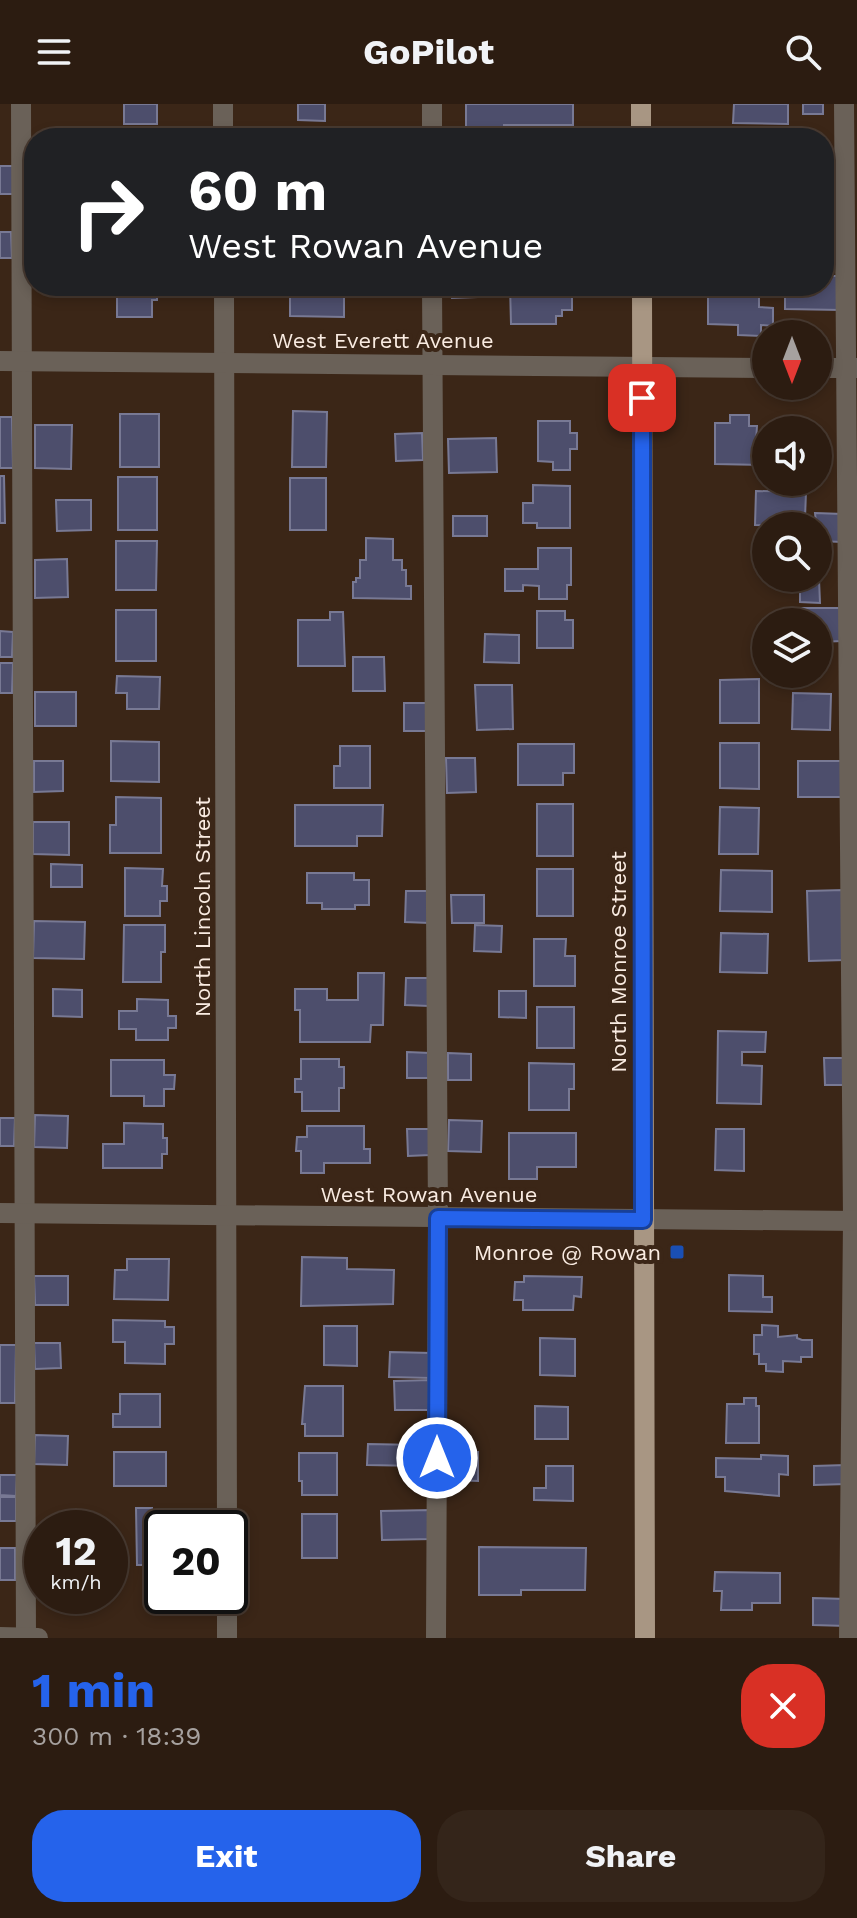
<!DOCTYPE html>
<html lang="en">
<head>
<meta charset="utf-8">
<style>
	body { margin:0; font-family:"Work Sans",sans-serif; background:#34251a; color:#f1f3f6; height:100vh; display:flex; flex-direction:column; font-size:30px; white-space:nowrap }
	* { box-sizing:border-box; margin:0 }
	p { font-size:26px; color:#a6a19f }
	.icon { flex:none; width:44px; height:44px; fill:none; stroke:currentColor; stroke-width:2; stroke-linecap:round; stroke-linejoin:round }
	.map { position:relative; height:1534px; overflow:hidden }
	.panel { display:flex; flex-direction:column; background:#2c1c11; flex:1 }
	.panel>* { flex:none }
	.top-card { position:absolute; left:24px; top:24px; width:810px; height:168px; border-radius:32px; box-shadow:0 4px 12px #0003,0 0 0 2px #483a31; background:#202124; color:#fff; overflow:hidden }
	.needle { width:52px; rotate:180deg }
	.fabs { position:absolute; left:752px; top:216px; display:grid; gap:16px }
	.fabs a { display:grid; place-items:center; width:80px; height:80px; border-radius:50%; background:#2c1c11; box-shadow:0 4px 12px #0003,0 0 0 2px #483a31; font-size:40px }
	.speed { position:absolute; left:24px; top:1406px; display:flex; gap:16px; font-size:40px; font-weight:700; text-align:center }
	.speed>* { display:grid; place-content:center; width:104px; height:104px; border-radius:50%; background:#2c1c11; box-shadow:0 4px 12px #0003,0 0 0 2px #483a31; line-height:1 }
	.speed small { font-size:20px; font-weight:400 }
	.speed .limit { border:4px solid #111; border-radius:12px; background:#fff; color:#111 }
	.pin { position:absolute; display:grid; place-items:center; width:68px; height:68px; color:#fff; margin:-34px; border-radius:16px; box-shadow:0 4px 12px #0006 }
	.me { position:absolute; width:88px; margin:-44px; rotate:0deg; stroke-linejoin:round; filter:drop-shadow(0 0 6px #0008) }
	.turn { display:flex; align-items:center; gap:28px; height:168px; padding:0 32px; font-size:36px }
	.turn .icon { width:104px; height:104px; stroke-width:2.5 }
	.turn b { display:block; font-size:56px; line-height:68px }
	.round { display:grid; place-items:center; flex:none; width:84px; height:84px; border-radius:32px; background:#34251a }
	.headline { display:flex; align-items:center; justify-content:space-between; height:136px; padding:0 32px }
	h1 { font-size:48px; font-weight:700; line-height:60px; color:#2563eb }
	.button { display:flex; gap:16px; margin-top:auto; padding:16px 32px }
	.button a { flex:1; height:92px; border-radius:32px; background:#2563eb; color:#fff; font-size:32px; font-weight:700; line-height:92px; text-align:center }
	.button a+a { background:#34251a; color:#f1f3f6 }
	header { display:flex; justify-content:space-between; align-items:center; height:104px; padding:0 32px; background:#2c1c11; font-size:36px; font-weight:700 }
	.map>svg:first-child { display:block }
	.building { fill:#4d4e6c; stroke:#787994; stroke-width:2 }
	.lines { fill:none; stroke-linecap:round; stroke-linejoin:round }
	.minor { stroke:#6a6158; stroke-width:20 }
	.major { stroke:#a89683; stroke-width:20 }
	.route-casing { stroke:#184099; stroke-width:20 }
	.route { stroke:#2563eb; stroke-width:14 }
	.transit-dot { fill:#1a4fb4; stroke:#3b2617; stroke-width:3 }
	.labels { text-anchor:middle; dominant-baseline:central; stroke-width:8; stroke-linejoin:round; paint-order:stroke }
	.street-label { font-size:22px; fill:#faece2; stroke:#3b2617 }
	.poi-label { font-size:22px; fill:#faece2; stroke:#3b2617; text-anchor:end }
</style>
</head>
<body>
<header><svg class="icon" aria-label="menu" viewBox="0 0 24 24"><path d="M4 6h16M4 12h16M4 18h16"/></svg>GoPilot<svg class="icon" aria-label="search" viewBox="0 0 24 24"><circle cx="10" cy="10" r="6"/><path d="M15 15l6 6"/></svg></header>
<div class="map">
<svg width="857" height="1534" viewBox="0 0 857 1534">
	<rect width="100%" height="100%" fill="#3b2617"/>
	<g class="building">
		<rect x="124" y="0" width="33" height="20"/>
		<path d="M298,0H325V17L298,16Z"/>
		<path d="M466,0H573V21H504V27H466Z"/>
		<path d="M734,0H788V20L733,19Z"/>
		<rect x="803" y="0" width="20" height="10"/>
		<path d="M378,32L427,33V34H378Z"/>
		<path d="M0,62H14L13,90H0Z"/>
		<path d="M0,128H11L12,154H0Z"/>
		<path d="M824,172H841V206L785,205V182H824Z"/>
		<path d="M117,182H152V186H157V196H152V213H117Z"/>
		<path d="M298,182H344V213L290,212V190H298Z"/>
		<path d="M451,182H477V193L452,194Z"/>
		<path d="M510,182H572V206H562V212H556V220H511Z"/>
		<path d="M708,184L759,185V203L773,204V222L761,221V232L738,231V221L708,220Z"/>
		<path d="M293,307L327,308L326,363H292Z"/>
		<rect x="120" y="310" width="39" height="53"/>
		<path d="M730,311H749V322H757L756,337H766L765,361L715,360V319H730Z"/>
		<path d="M0,313H12L13,364H0Z"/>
		<path d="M538,317H570V329H577V345H570V366H553V358L538,357Z"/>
		<path d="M35,321H72L71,365L35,364Z"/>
		<path d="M422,329L423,356L396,357L395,330Z"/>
		<path d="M496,334L497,368L449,369L448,335Z"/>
		<path d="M0,372H4L5,419H0Z"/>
		<rect x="118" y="373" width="39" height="53"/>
		<rect x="290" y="374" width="36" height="52"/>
		<path d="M533,381L570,382V424H537V419H523V399H533Z"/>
		<path d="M756,387L806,388L805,414H800V422L755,421Z"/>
		<path d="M56,396H91V426L57,427Z"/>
		<path d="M815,409L843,410L842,438L818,437Z"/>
		<rect x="453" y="412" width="34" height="20"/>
		<path d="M366,434L393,435V456H402V466H406V482H411V495L353,494V478H356V474H360V456H366Z"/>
		<path d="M116,437H157L156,486H116Z"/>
		<path d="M538,444H571V481H567V495H539V482L523,481V487H505V465H538Z"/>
		<path d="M818,451L820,499L800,498V488H786V479H778V474H818Z"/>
		<path d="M67,455L68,493L35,494V456Z"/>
		<path d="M789,504H842V537L818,538V518H789Z"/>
		<rect x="116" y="506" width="40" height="51"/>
		<path d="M537,507H565V516H573V544H537Z"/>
		<path d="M330,508H343L345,562H298V516H330Z"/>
		<path d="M0,527L13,528L12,553H0Z"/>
		<path d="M485,530L519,531V559L484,558Z"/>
		<path d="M353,553H384L385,587H353Z"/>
		<path d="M0,559H13L12,589H0Z"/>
		<path d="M117,572L160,573L159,605H127V589H116Z"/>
		<path d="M759,575V619H720V576Z"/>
		<path d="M475,581H512L513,625L477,626Z"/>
		<rect x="35" y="588" width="41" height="34"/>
		<path d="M793,589L831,590L830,626L792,625Z"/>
		<rect x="404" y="599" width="26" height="28"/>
		<path d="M111,637L159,638V678L111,677Z"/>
		<path d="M720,639H759V685L720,684Z"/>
		<path d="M518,640H574V669H563V681H518Z"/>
		<path d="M340,642H370V684H334V662H340Z"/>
		<path d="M446,654H475L476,688L447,689Z"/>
		<path d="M34,657H63V687L34,688Z"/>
		<path d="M798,657H843L842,693H798Z"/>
		<path d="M116,693L161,694V749H110V721H116Z"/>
		<rect x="537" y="700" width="36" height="52"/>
		<path d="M295,701H383L382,732H357V742H295Z"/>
		<path d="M720,703L759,704L758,750H719Z"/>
		<path d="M33,718H69V751L33,750Z"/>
		<path d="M51,760L82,761V783H51Z"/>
		<path d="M125,764L163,765L162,782H167V797H160V812H125Z"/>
		<rect x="537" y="765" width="36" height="47"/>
		<path d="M721,766L772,767V808L720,807Z"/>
		<path d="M307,769H354V776H369V801H355V805H322V799H307Z"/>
		<path d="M843,786L845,856L809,857L807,787Z"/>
		<path d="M406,787H429V819L405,818Z"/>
		<path d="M451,791H484V819H452Z"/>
		<path d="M34,817L85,818L84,855L33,854Z"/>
		<path d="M124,821H165V848H161V878H123Z"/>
		<path d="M475,821L502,822L501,848L474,847Z"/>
		<path d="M721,829L768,830L767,869L720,868Z"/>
		<path d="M534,835H566L565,852H575V882H534Z"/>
		<path d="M358,869H384L383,921H371L370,938H300V906H295V885H327V896H358Z"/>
		<path d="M406,874H430L429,902L405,901Z"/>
		<path d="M53,885L82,886V913L53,912Z"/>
		<path d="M499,887H526V914L499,913Z"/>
		<path d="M137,895L168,896V912H176V924H168V936H136V925H119V907H137Z"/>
		<rect x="537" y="903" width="37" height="41"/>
		<path d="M718,927L766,928L765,948H742V961L762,962L761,1000L717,999Z"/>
		<path d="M407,948L430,949V974H407Z"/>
		<path d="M448,949L471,950V976H448Z"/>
		<path d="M824,954H844L845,981H825Z"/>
		<path d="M301,955H339V963H344V984H339V1007H302V988H295V975H301Z"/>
		<path d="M111,956H164V971H175L174,985H164V1002H144V992H111Z"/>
		<path d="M529,959L574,960V985H569V1006H529Z"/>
		<path d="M35,1011L68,1012L67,1044L34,1043Z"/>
		<path d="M0,1014H15L14,1042H0Z"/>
		<path d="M449,1016L482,1017L481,1048L448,1047Z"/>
		<path d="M124,1019L163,1020V1034H167V1050H162V1064H103V1040H124Z"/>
		<path d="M307,1022H364V1045H370V1059H324V1069H301V1047H296L297,1033H307Z"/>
		<path d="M407,1025H430V1051L408,1052Z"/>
		<path d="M716,1025H744V1067L715,1066Z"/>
		<path d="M509,1029H576V1063H537V1075H509Z"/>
		<path d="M302,1153L347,1154V1165L394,1166L393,1200L301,1202Z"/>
		<path d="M127,1155H169L168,1196L114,1195L115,1166H127Z"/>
		<path d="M729,1171L763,1172V1193H772V1208L729,1207Z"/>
		<path d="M34,1172H68V1201H35Z"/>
		<path d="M524,1172L582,1173L581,1193L574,1192L573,1206H523V1196H514L515,1178H524Z"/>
		<path d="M113,1216L165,1217V1223H174V1240H165V1260L125,1259V1238H113Z"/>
		<path d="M762,1221L778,1222V1233L797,1231V1234L802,1236H812V1253H801V1258L783,1257V1268L766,1267V1260H759V1250H754V1231H762Z"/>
		<path d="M324,1222H357V1262L324,1261Z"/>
		<path d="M540,1234L575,1235V1272L540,1271Z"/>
		<path d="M34,1239H60L61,1264L35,1265Z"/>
		<path d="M0,1241H16L15,1299H0Z"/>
		<path d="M390,1248L431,1249L430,1274L389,1273Z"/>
		<path d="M431,1276V1306H395L394,1277Z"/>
		<path d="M305,1282H343V1332H305V1320H302Z"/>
		<path d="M120,1290H160V1323H113V1310H120Z"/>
		<path d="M744,1294H756V1302H759V1339H726L727,1300H744Z"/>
		<path d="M535,1302L568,1303V1335H535Z"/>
		<path d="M35,1331L68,1332L67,1361L34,1360Z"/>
		<path d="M368,1340L419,1341V1362L367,1361Z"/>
		<rect x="114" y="1348" width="52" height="34"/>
		<path d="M452,1348H478V1377L451,1376Z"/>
		<path d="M299,1349H337V1391H302V1377H299Z"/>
		<path d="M761,1351L788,1352V1371L779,1370V1392L725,1387V1373H716V1354L761,1355Z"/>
		<path d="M845,1361L846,1380L814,1381V1362Z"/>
		<path d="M546,1362H573V1397L534,1396V1384H546Z"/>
		<path d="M0,1371H17L16,1392L0,1391Z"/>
		<rect x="0" y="1393" width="16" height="24"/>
		<path d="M136,1404H152V1409H165V1424H162V1461H137Z"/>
		<path d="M431,1406L432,1435L382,1436L381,1407Z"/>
		<rect x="302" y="1410" width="35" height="44"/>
		<path d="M479,1443L586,1444L585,1486H521V1491H479Z"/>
		<rect x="0" y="1444" width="15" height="32"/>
		<path d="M715,1468L780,1469V1499H752V1506H721L722,1487H714Z"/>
		<path d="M813,1494L846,1495V1522L813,1521Z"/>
	</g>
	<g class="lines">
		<g class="minor">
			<path d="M21,0L26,1534"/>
			<path d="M223,0V34"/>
			<path d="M432,0V34"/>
			<path d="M844,0L853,1116L849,1534"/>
			<path d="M224,182L227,1424"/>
			<path d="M432,182L438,1114L436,1534"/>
			<path d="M0,257L766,264"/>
			<path d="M818,264H857"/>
			<path d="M0,1109L857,1117"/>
			<path d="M227,1492V1534"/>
			<path d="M0,1533L38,1534"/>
		</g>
		<g class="major">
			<path d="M641,0V34"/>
			<path d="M642,182L645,1534"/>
		</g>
	</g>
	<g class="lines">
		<g class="route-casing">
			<path id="route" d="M437,1354L438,1114L643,1116L642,294"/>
		</g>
		<use href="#route" class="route"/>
	</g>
	<rect class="transit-dot" x="669" y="1140" width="16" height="16" rx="4"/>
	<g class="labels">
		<g class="street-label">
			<text x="383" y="236">West Everett Avenue</text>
			<text transform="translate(202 803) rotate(-90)">North Lincoln Street</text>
			<text transform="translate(618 858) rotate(-90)">North Monroe Street</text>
			<text x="429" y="1090">West Rowan Avenue</text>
		</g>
		<g class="poi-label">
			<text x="661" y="1148">Monroe @ Rowan</text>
		</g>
	</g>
</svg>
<div class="fabs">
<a><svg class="needle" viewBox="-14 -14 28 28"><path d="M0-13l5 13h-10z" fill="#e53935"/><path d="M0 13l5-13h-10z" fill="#a6a19f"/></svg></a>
<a><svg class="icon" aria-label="sound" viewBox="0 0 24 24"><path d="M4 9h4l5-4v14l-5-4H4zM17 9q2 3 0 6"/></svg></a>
<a><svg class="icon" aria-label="search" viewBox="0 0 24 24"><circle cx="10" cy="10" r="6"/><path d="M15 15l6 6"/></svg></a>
<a><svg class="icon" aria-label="layers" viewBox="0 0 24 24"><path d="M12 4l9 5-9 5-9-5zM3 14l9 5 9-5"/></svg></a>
</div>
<div class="speed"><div>12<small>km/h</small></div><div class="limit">20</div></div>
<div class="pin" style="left:642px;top:294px;background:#d93025"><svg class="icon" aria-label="arrive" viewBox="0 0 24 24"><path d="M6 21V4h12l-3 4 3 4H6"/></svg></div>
<svg class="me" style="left:437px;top:1354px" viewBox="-20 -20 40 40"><circle r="17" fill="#2563eb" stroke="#fff" stroke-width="3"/><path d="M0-11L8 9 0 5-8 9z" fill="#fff"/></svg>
<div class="top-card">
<div class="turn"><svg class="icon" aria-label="right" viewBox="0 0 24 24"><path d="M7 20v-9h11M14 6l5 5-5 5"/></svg><div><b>60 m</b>West Rowan Avenue</div></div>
</div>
</div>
<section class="panel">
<div class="headline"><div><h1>1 min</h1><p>300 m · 18:39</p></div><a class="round" style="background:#d93025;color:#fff"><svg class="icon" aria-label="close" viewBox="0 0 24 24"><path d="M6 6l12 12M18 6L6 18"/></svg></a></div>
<div class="button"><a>Exit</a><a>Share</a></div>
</section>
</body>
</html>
